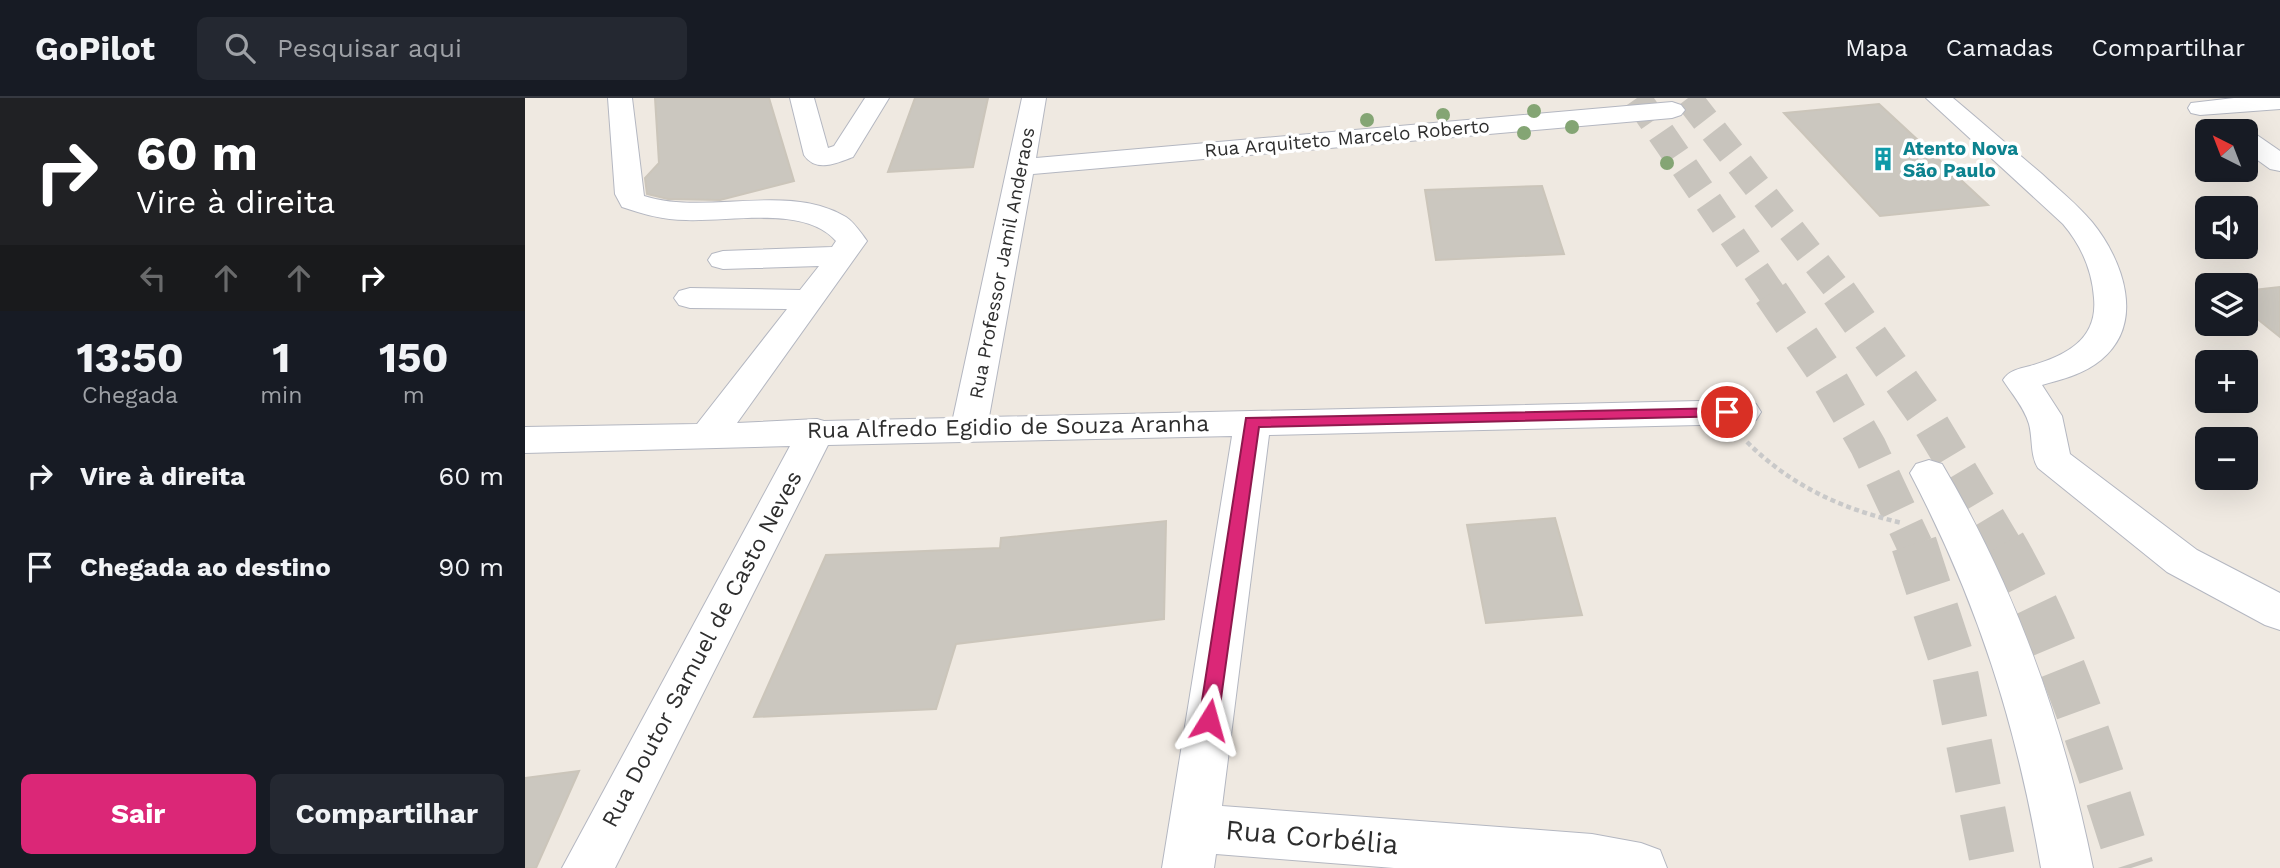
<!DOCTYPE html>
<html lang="pt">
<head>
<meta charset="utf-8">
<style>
	body { margin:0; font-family:"Work Sans",sans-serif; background:#242831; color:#f1f3f6; height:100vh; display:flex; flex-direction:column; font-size:26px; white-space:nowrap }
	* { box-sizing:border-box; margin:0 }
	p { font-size:23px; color:#9ea1a6 }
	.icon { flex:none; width:38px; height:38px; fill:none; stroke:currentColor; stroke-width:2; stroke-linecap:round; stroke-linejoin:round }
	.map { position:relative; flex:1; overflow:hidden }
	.drawer { display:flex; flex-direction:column; background:#171b24; width:525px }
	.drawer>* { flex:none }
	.hud { background:#202124; color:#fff; overflow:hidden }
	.needle { width:46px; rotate:318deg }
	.fabs { position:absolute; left:1670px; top:21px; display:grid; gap:14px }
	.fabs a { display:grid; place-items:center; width:63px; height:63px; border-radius:10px; background:#171b24; box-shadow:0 7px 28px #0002; font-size:35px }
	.pin { position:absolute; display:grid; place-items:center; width:60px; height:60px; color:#fff; margin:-30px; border:4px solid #fff; border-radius:50%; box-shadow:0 2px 7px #0007 }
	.me { position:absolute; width:77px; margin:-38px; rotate:8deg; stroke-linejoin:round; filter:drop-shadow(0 0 5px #0008) }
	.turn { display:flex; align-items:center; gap:24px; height:147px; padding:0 21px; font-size:32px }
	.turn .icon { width:91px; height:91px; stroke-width:2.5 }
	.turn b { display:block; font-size:49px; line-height:60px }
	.lanes { display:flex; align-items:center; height:66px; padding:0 21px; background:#0003; justify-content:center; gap:35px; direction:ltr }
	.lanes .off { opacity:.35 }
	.eta { display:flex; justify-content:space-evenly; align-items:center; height:119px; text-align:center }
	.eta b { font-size:42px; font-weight:700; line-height:49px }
	.cta { display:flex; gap:14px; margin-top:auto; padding:14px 21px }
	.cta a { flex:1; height:80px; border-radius:10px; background:#db2777; color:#fff; font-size:28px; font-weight:700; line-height:80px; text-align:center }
	.cta a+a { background:#242831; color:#f1f3f6 }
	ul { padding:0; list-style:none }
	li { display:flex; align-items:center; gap:21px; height:91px; padding:0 21px }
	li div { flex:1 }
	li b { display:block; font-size:26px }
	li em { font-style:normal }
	header { display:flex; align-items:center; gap:42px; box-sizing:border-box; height:98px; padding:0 35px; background:#171b24; border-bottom:2px solid #363941 }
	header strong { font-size:33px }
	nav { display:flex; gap:38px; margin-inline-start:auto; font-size:24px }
	.search { width:490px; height:63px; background:#242831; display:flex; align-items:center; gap:18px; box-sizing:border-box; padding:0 24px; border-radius:10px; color:#9ea1a6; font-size:26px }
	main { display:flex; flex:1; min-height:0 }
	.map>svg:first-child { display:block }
	.building { fill:#cbc7bf; stroke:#cbc5ba; stroke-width:2 }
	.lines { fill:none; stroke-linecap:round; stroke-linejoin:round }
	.major-tunnel-far2 { stroke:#c8c4bd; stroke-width:28; stroke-dasharray:28 14; stroke-linecap:butt }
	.major-tunnel-far1 { stroke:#c8c4bd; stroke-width:36; stroke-dasharray:36 18; stroke-linecap:butt }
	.major-tunnel { stroke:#c8c4bd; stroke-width:46; stroke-dasharray:46 23; stroke-linecap:butt }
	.minor-casing { stroke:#b4b7c1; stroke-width:2 }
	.path { stroke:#c9c9c9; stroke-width:4.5; stroke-dasharray:5 3.5; stroke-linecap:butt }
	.minor { fill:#fff; fill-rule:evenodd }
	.tree { fill:#84a574 }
	.route { fill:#db2777; stroke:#8e194d; stroke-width:2 }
	.labels { text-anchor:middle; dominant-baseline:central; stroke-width:7; stroke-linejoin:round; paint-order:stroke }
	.far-street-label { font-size:19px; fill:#2e2e2e; stroke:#fff }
	.far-culture-label { font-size:19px; font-weight:bold; fill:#0d838f; stroke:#fff; text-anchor:start }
	.street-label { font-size:23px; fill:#2e2e2e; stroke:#fff }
	.near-street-label { font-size:28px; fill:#2e2e2e; stroke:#fff }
</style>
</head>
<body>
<header>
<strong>GoPilot</strong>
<div class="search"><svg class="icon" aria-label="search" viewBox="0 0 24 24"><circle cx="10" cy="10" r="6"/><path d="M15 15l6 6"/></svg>Pesquisar aqui</div>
<nav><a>Mapa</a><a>Camadas</a><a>Compartilhar</a></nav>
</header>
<main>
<section class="drawer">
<div class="hud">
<div class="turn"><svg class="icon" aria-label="right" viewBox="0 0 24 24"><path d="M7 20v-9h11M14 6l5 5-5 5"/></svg><div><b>60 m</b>Vire à direita</div></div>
<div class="lanes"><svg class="icon off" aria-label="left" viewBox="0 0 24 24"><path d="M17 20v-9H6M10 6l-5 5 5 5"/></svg><svg class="icon off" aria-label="ahead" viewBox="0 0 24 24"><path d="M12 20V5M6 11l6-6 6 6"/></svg><svg class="icon off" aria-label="ahead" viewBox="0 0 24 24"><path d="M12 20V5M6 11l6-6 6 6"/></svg><svg class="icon" aria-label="right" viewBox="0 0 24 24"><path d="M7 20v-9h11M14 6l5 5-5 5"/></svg></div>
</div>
<div class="eta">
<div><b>13:50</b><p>Chegada</p></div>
<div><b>1</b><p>min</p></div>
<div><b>150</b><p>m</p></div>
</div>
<ul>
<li><svg class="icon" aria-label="right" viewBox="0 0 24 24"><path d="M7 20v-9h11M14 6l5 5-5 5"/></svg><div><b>Vire à direita</b></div><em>60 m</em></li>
<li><svg class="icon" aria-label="arrive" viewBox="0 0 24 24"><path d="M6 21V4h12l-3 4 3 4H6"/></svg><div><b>Chegada ao destino</b></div><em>90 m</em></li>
</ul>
<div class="cta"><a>Sair</a><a>Compartilhar</a></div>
</section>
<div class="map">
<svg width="1755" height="770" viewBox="0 0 1755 770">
	<rect width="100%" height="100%" fill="#efe9e1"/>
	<g class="building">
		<path d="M130,0H244L269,83L195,102L143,101L122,96L120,80L134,65Z"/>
		<path d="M390,0H463L448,69L363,74Z"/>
		<path d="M1354,6L1463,107L1355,118L1259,15Z"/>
		<path d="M1017,88L1039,156L911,162L900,92Z"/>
		<path d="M1755,189V239L1720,211V193Z"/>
		<path d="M1030,420L1057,517L961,525L942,427Z"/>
		<path d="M641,423L639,521L431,546L411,611L229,619L301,457L475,450L476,440Z"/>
		<path d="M54,673L11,770H0V680Z"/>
	</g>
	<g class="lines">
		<g class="major-tunnel-far2">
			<path d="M1112,0L1247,196"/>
			<path d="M1163,0L1316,196"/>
		</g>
		<g class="major-tunnel-far1">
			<path d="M1246,195L1300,274L1343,348L1390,448"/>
			<path d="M1314,195L1401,318L1479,448"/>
		</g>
		<g class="major-tunnel">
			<path d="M1389,446L1428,565L1469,770"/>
			<path d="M1478,446C1537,548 1570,659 1606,770"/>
		</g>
		<g class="minor-casing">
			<g id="minor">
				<path d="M83,0H107L119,98C181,118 263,84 321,119C329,124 336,135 342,143L212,325L292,321L299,323L428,320L497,0H521L511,60L1147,4L1156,7L1160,12L1156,17L1147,20L508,76L464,319L1218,302L1231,306L1236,314L1231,322L1218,326L744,337L697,708L1067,736L1116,745L1135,752L1142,770H869L691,756L689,770H637L707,338L303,347L90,770H37L265,348L0,355V329L172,326L262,211L165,210L154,207L149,200L154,193L165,190L275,192L294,168L198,171L187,168L183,162L187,156L198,153L307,149L311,143C280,107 205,124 161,122C138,122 118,116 97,109L90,96Z"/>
				<path d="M265,0H289L303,50L309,48L340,0H364L328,59C312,65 291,75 279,57Z"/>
				<path d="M1401,0H1428C1458,25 1487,51 1517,76C1534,92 1552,106 1567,124C1598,162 1621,225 1576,262C1559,276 1538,281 1517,287L1537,318L1545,356L1672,452L1755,495V532L1740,527L1642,474L1513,370C1505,357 1508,341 1504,326C1499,309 1487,296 1478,282C1484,272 1494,271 1505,268C1540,258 1573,242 1569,200C1567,172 1556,147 1538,126Z"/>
				<path d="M1709,0H1755V11L1675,17L1666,15L1663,10L1666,5Z"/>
				<path d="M1720,33L1729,35L1755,53V73L1745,71L1720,53Z"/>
				<path d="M1404,362L1417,366C1492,492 1539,627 1568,770H1516C1491,625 1453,505 1385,375L1391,366Z"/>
			</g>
		</g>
		<path class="path" d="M1222,344C1266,388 1317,411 1377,425"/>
		<use href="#minor" class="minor"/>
	</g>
	<g class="tree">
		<circle cx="1009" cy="13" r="7"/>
		<circle cx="918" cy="17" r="7"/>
		<circle cx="842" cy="22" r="7"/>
		<circle cx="1047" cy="29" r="7"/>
		<circle cx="999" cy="35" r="7"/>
		<circle cx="1142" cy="65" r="7"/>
	</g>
	<path class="route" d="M1202,310L1210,314L1208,318L734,329L693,622L690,628L684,630L677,628L674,622L721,320Z"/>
	<defs>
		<g id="building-bare" transform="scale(1.89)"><path d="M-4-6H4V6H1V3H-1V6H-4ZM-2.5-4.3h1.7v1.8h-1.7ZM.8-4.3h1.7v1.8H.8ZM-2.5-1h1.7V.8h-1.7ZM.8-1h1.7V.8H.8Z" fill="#0f9aa8" stroke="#fff" stroke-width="2.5" paint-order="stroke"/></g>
	</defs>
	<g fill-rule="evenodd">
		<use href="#building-bare" x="1358" y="61"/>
	</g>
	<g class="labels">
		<g class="far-street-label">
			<text transform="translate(822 40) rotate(-5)">Rua Arquiteto Marcelo Roberto</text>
			<text transform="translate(477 165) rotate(-79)">Rua Professor Jamil Anderaos</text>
		</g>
		<g class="far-culture-label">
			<text x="1378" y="50">Atento Nova<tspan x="1378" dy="22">São Paulo</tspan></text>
		</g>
		<g class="street-label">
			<text transform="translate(483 329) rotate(-1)">Rua Alfredo Egidio de Souza Aranha</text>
			<text transform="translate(177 551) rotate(-62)">Rua Doutor Samuel de Casto Neves</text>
		</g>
		<g class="near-street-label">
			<text transform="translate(787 739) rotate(5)">Rua Corbélia</text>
		</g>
	</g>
</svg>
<div class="fabs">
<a><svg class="needle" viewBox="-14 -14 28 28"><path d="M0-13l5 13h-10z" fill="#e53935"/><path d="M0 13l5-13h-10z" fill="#9ea1a6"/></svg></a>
<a><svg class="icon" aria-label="sound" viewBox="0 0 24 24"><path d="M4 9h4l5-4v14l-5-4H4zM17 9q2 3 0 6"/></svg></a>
<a><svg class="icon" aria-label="layers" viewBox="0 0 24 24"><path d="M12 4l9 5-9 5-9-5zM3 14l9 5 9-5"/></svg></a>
<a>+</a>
<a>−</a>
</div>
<div class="pin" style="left:1202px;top:314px;background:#d93025"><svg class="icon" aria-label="arrive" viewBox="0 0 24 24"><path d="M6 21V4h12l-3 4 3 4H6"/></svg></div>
<svg class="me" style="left:684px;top:622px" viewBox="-20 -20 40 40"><path d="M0-17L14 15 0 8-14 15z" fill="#db2777" stroke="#fff" stroke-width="4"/></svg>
</div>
</main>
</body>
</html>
